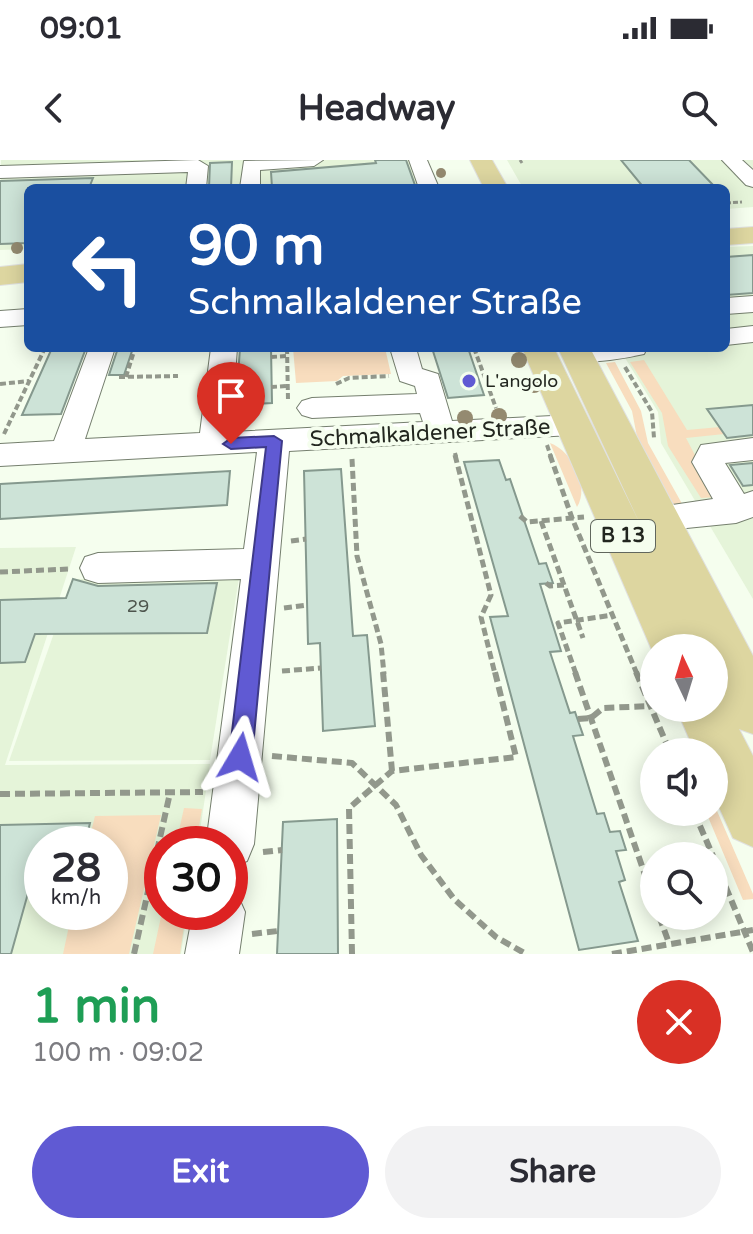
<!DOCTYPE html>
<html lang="en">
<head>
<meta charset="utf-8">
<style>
	body { margin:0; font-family:"Varela Round",sans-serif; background:#f2f2f3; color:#2b2b33; height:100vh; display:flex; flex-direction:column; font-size:30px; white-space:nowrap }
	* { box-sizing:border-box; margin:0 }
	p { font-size:26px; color:#7c7c81 }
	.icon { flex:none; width:44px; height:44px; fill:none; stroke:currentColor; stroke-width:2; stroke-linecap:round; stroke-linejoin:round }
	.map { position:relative; height:794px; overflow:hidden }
	.details { display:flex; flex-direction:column; background:#fff; flex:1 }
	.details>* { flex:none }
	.banner { position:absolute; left:24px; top:24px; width:706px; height:168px; border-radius:12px; box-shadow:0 4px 20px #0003; background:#1a4fa0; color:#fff; overflow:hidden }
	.needle { width:52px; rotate:356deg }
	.controls { position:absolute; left:640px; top:474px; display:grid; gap:16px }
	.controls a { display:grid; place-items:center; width:88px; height:88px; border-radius:50%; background:#fff; box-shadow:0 4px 20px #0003; font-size:40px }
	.speed { position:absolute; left:24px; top:666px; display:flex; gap:16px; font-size:40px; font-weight:700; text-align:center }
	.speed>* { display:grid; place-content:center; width:104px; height:104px; border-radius:50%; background:#fff; box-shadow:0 4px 20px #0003; line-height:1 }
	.speed small { font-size:20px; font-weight:400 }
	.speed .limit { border:12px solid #d22; background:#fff; color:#111 }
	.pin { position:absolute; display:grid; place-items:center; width:68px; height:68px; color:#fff; margin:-82px -34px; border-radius:50% 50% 50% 0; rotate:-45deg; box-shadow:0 0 8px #0007 }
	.pin .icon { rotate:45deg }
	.me { position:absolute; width:88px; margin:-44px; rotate:7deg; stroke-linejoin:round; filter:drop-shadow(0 0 6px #0008) }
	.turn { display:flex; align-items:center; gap:28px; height:168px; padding:0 32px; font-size:36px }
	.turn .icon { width:104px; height:104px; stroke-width:2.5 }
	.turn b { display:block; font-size:56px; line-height:68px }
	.round { display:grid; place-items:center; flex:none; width:84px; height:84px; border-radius:42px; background:#f2f2f3 }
	.headline { display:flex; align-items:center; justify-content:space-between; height:136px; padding:0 32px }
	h1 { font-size:48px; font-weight:800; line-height:60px; color:#1e9e55 }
	.action { display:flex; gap:16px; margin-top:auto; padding:16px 32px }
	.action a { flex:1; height:92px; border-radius:48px; background:#605ad3; color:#fff; font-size:32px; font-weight:800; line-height:92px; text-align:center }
	.action a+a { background:#f2f2f3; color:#2b2b33 }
	.status { display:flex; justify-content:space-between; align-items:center; height:56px; padding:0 40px; background:#fff; direction:ltr }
	.status svg { height:22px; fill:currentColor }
	header { display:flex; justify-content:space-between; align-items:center; height:104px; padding:0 32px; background:#fff; font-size:36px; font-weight:800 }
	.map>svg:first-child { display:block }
	.built { fill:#e5f4d9; fill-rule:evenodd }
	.green { fill:#f8ddbe }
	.building { fill:#cde3d7; stroke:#85998e; stroke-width:2 }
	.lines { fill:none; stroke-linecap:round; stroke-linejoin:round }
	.minor-casing { stroke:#757f6e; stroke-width:2 }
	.major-casing { stroke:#e0e1e0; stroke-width:2 }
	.path-far3 { stroke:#92988c; stroke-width:3; stroke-dasharray:5 2; stroke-linecap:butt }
	.path-far2 { stroke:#92988c; stroke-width:4; stroke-dasharray:6 3; stroke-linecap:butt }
	.path-far1 { stroke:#92988c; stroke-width:5; stroke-dasharray:8 4; stroke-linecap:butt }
	.path { stroke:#92988c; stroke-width:6; stroke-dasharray:10 5; stroke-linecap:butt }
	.minor { fill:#fff; fill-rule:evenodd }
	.major { fill:#ddd6a0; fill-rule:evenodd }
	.tree { fill:#948a70 }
	.route { fill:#605ad3; stroke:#3e3a89; stroke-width:2 }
	.poi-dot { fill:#605ad3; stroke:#f5feee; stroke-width:3 }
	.labels { text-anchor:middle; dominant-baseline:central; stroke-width:8; stroke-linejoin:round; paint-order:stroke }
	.far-poi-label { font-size:18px; fill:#22261f; stroke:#f5feee; text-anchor:start }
	.number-label { font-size:18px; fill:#4d554d }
	.shield { fill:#f5feee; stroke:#61675d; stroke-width:2 }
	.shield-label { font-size:20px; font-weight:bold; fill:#22261f }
	.street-label { font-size:22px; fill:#22261f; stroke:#f5feee }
</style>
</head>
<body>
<div class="status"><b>09:01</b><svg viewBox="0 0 49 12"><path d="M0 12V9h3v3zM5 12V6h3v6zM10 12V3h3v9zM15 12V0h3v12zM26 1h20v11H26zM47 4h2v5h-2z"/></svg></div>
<header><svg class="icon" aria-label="back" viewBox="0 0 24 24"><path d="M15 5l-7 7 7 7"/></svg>Headway<svg class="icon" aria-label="search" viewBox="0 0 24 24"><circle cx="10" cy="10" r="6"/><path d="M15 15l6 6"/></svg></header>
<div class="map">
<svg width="753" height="794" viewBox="0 0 753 794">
	<rect width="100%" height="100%" fill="#f5feee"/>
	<g class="built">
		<path d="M425,0L436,28H28V89L0,90L1,0Z"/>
		<path d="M507,0H753V47L726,49V28H523Z"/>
		<path d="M753,86V439L661,283L658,252L619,188H726V87Z"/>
		<path d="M76,387L5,605L210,604L198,684H162V752H187L181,794H0V388ZM42,684H110V752H42Z"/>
		<path d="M239,418L210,600L9,601L73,419Z"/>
	</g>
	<g class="green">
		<path d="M293,188H385L391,214L343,216L337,221L296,223Z"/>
		<path d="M644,200L687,270L753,264V271L686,278L717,337L701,338L668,286L662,253L630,202Z"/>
		<path d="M615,202L641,251L648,283L685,349L668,342L638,282L632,251L606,203Z"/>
		<path d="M550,283C572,291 590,326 577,347Z"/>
		<path d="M714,644L753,734V739L743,740L706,652H714Z"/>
		<path d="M184,648L202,649L196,684H176Z"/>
		<path d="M161,655L129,794H63L72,752H110V684H88L95,656Z"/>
		<path d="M162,752H186L180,794H153Z"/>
	</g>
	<g class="building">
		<path d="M375,0H406L416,28H339L338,25L272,28L271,12L376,3Z"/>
		<path d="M621,0H689L716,28H644Z"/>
		<path d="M232,2L231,28H209L210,3Z"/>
		<path d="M93,18L89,28H28V83L0,84V21Z"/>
		<path d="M753,95V133L726,135V97Z"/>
		<path d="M52,188H86L61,254L22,255Z"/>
		<path d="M118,188H133L124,215H109Z"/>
		<path d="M240,188H271L272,243L236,245Z"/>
		<path d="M432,188H468L484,235L448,238Z"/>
		<path d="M753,245V275L727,278L707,249Z"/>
		<path d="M499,300L506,320L510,319L539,404L546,403L553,423L540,424L561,491L550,492L570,553L575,552L583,575L573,576L597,654L604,653L610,672L620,671L626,690L616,691L625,720L619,722L638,781L579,790L490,457L508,456L464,302Z"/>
		<path d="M753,303V325L743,326L730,305Z"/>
		<path d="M341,309L353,476L367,475L375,566L323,571L320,483L308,484L304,311Z"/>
		<path d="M230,311L227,345L0,359V324Z"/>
		<path d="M73,419L98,426L217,423L207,473L35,474L25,502L0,503V440L66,438Z"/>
		<path d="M337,659L338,794H277L283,662Z"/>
		<path d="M90,663L85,684H42V719H32L11,794H0V665Z"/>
	</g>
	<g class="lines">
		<g class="minor-casing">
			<g id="minor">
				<path d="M198,0L208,6L206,28H186L188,12L0,18V6Z"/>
				<path d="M323,0L314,6L260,10V28H240L244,1Z"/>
				<path d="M409,0H427L439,28H419Z"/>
				<path d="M722,0H742L753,10V27L746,25Z"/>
				<path d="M753,136V152L726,154V138Z"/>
				<path d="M28,149V165L0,167V151Z"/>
				<path d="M753,166V182L726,185V169Z"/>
				<path d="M89,188H115L85,279L200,273L211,188H237L231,272L423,262L420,253L312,258L302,255L297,248L302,241L312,238L417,234L415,226L400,221L390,188H416L422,209L438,214L452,261L572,255L583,258L587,265L583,272L572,275L289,291L254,684L247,701L230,708V684H206L241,419L98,423L85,419L80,408L85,397L98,393L244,389L257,292L0,306V284L54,281Z"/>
				<path d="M566,188H647L644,194C621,199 589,205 566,199L562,193Z"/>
				<path d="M753,278V300L725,303L744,334L753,331V357L736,363L657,371L645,367L640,358L645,349L713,339L692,302L701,285Z"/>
				<path d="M230,731L237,734L245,752L239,794H185L193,752H230Z"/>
			</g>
		</g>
		<g class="major-casing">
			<g id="major">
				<path d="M470,0H492L508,28H484Z"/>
				<path d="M753,67V83L726,85V69Z"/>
				<path d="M28,104V122L0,125V107Z"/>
				<path d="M522,188H554L641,366L558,188H590L753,496V574L739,569L753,596V687L733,678L714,636V592H695L676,548H714V528L717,529L714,488H654V495Z"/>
			</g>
		</g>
		<g class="path-far3">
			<path d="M520,0L522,3"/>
			<path d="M726,43L742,42"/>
		</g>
		<g class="path-far2">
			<path d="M287,188L288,240"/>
			<path d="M474,188L496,248"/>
			<path d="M271,197L287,196"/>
			<path d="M625,207L652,252L654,278"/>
			<path d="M119,217L178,216"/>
			<path d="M126,217L135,188"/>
			<path d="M0,224L29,221"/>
			<path d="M336,224L349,218L389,216"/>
			<path d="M271,227L287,226"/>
			<path d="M4,274L45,188"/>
			<path d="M547,285L551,297"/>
			<path d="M455,293L456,297"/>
		</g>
		<g class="path-far1">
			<path d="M455,295L491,435L481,457L495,514"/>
			<path d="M550,295L572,358L637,514"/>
			<path d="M352,299L357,396L381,484L384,514"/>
			<path d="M520,356L527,362L584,357"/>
			<path d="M541,361L583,478"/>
			<path d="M291,381L306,379"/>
			<path d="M0,412L69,409"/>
			<path d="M546,423L550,426L564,425"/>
			<path d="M284,448L307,445"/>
			<path d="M282,511L321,508"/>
			<path d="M576,514L558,463L613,455"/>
		</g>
		<g class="path">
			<path d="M383,512L392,611"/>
			<path d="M575,512L654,741"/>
			<path d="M636,512L670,592"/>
			<path d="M578,559L591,558L603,548L650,546"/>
			<path d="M272,596L352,603L396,645L421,695L454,739L496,777L526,794"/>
			<path d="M0,634L203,632"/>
			<path d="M694,652L713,696"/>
			<path d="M263,692L282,690"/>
			<path d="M714,699L753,792"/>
			<path d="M659,756L669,783"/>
			<path d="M252,774L278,771"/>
			<path d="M134,794L170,633"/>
			<path d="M352,794L349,648L392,611L516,597L495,512"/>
			<path d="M612,794L753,770"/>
		</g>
		<use href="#minor" class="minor"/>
		<use href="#major" class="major"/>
	</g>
	<g class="tree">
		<circle cx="441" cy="13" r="5"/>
		<circle cx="17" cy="88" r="6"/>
		<circle cx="519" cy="200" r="8"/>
		<circle cx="534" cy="225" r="8"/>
		<circle cx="499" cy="256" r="8"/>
		<circle cx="465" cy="258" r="8"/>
	</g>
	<path class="route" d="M274,276L282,281L252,597L248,605L240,608L232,605L229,597L266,287L231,289L223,284L231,278Z"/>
	<circle class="poi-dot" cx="469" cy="221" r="8"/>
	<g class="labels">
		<g class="far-poi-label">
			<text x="485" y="221">L'angolo</text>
		</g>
		<g class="number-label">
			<text x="138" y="446">29</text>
		</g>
		<rect class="shield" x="591" y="360" width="64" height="32" rx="6"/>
		<g class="shield-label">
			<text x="623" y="376">B 13</text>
		</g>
		<g class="street-label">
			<text transform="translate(430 273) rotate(-3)">Schmalkaldener Straße</text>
		</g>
	</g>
</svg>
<div class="controls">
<a><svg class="needle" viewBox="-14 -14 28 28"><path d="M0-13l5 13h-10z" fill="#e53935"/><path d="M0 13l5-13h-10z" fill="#7c7c81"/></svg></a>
<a><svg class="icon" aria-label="sound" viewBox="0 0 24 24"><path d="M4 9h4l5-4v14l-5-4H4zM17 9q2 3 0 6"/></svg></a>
<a><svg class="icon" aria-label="search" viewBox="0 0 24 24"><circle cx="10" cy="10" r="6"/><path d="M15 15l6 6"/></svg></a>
</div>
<div class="speed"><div>28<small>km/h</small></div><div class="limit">30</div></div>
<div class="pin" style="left:231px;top:284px;background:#d93025"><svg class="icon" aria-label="arrive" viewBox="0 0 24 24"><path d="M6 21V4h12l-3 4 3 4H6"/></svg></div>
<svg class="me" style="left:240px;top:597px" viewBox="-20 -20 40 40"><path d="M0-17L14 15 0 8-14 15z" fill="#605ad3" stroke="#fff" stroke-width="4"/></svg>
<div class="banner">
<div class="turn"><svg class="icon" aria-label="left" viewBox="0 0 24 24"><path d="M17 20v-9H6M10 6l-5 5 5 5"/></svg><div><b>90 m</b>Schmalkaldener Straße</div></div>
</div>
</div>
<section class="details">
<div class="headline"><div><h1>1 min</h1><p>100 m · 09:02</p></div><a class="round" style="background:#d93025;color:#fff"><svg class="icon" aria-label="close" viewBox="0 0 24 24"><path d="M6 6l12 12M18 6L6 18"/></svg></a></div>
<div class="action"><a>Exit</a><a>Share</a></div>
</section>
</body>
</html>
